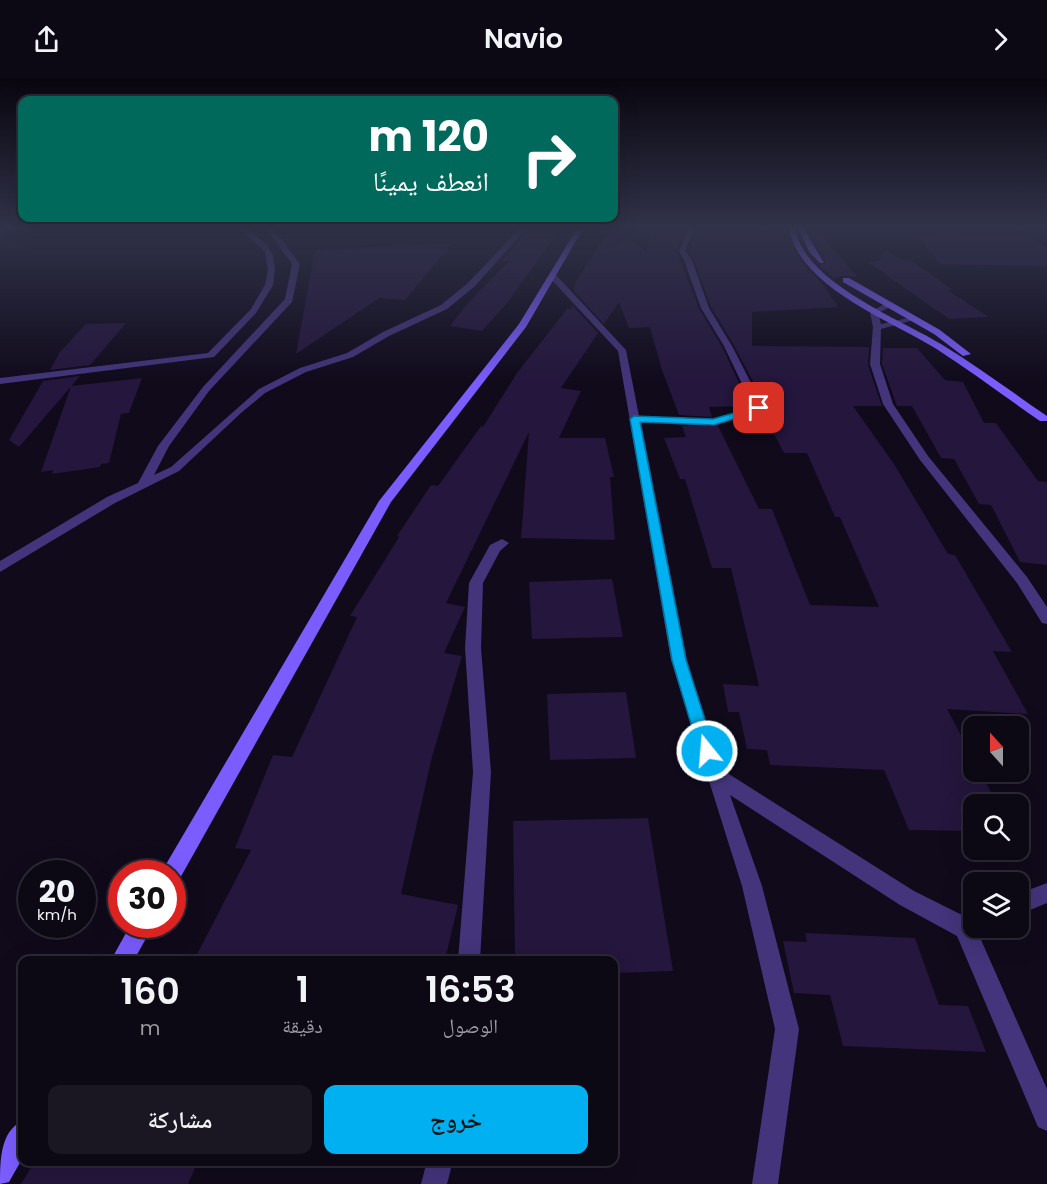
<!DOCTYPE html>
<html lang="ar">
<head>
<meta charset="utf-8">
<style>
	body { margin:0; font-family:Poppins,"Noto Naskh Arabic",sans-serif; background:#1a1622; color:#f1f3f6; direction:rtl; height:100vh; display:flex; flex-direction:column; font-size:22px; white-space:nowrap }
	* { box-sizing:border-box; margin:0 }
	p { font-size:20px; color:#9a9aa0 }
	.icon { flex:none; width:33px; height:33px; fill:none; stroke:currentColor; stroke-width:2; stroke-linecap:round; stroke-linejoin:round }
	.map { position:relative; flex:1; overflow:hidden; direction:ltr }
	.panel { position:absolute; left:18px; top:878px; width:600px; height:210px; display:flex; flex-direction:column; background:#0c0814; border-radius:12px; box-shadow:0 6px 24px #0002,0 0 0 2px #2c2934; direction:rtl }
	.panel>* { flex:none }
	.top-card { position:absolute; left:18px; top:18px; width:600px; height:126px; border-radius:12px; box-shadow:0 6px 24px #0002,0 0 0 2px #2c2934; direction:rtl; background:#00695c; color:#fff; overflow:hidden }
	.needle { width:39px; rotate:339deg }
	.buttons { position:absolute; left:963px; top:638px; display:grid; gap:12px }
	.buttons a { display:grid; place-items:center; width:66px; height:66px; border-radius:12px; background:#0c0814; box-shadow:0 6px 24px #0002,0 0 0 2px #2c2934; font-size:30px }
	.speed { position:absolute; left:18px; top:782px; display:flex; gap:12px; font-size:30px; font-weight:700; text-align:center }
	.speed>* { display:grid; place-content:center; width:78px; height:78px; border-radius:50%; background:#0c0814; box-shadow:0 6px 24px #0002,0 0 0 2px #2c2934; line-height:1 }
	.speed small { font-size:15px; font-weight:400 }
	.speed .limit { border:9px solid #d22; background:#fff; color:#111 }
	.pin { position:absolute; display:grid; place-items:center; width:51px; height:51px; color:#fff; margin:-26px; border-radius:12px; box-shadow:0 3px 9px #0006 }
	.me { position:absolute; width:66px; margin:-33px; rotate:343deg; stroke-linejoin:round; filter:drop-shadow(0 0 4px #0008) }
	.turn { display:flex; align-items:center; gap:21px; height:126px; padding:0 30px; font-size:27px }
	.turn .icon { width:78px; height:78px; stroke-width:2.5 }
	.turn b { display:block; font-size:42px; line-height:51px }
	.eta { display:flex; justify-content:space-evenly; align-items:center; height:102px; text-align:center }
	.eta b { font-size:36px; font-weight:600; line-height:42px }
	.button { display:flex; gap:12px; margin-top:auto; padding:12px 30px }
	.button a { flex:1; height:69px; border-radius:12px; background:#00b0f0; color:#111; font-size:24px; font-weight:600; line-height:69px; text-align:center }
	.button a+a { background:#1a1622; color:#f1f3f6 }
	header { display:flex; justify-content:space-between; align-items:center; height:78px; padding:0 30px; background:#0c0814; font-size:27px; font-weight:600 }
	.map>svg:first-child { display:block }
	.building { fill:#24163c }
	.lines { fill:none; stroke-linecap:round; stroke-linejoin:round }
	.street { fill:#43347b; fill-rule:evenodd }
	.secondary { fill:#7b5cff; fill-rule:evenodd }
	.route { fill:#00b0f0; stroke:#00729c; stroke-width:1.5 }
</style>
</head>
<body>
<header><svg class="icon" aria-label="forward" viewBox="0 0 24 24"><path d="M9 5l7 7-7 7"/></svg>Navio<svg class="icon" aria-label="share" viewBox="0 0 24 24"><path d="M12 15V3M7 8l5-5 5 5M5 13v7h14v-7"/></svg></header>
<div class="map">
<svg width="1047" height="1106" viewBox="0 0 1047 1106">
	<rect width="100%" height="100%" fill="#100a1b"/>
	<g class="building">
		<path d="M542,149L561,150L507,225L482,253L450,248L468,225L509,183H502L525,156L534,157Z"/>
		<path d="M705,149H787L794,171L807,190L821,204L838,229L752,234V268L869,269L868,287L882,328H853L894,386L948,476L955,477L1012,574L993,573L1028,636L947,631L974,681V693H980L997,726H974V753L909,752L884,692L770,687L767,672L747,671L739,634H728L723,606L759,608L731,490H712L685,401H680L664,360L686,359L682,348H718L759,431H772L810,527L879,529L840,439H835L807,375H784L762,333L766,329L734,267L711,229L694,181L688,173L696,153H705Z"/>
		<path d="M806,149H815L857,199L843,198L833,200L817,185L820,187L826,185Z"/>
		<path d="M611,150L646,173L652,150L685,152L677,174L699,231L722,269L750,328L709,329L712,339L679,337L662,292L650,249L629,250L619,224L604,246L574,213L575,205Z"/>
		<path d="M935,154L1033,159L1047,171V188L940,186L917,156L937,157Z"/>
		<path d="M452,165L405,222L379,220L296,276L315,172Z"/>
		<path d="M886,172L902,182H910L953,212H947L989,239L949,241L868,184L878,183Z"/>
		<path d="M572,227L598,255L561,310L581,313L559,360H605L614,399H610L615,462L521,460L529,354L446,525L465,529L444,575L462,578L432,679L401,816L458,827L445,882H194L251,772L235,770L273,677L292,679L357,539L350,538L399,459L397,458L431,407L438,408L481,348L483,349L517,295L567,231H571Z"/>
		<path d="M126,245L90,287L50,292L60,274L86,246Z"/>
		<path d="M883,270H917L945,302L963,304L984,345H996L1038,403L1047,404V487L1020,484L991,427L979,426L954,381L941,380L912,328H897L882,286Z"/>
		<path d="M80,298L19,369L9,362L43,303Z"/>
		<path d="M142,300L129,335L121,336L109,385L101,386L100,389L52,396L53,392L41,394L71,308Z"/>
		<path d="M612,501L623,559L532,561L529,504Z"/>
		<path d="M626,614L636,680L550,682L547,616Z"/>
		<path d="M648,740L673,893L614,895V882H515L513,743Z"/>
		<path d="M805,855L915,860L939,927L968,928L986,974L843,968L830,917L794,915L783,863L807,864Z"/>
		<path d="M35,1083H198L188,1106H21Z"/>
	</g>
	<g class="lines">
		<g class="street">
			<path d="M238,149H246L268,168L273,178L275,192L273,207L256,235L214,279L0,306V300L208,275L251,231L265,207L268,192L265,174Z"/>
			<path d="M265,149H272L300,186L292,224L209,313L169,368L154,397L171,389L259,311L300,290L347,275L383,254L441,227L468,205L521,149H528L474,209L447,231L389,258L353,279L306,294L265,315L241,335L179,393L115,425L0,494V483L107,419L138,405L158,368L203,309L285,221L292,186Z"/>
			<path d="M689,149H695L685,173L692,182L709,230L732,268L764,330L713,347L641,344L687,582L721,691L914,813L966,839L974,836V849H983L978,855L1047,1011V1053L1038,1049L957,858L900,827L730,717L762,808L799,951L778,1106H752L775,951L742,808L671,582L618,273L549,199L556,197L626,272L639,338L712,341L753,329L724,268L701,230L684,182L679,173Z"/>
			<path d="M885,226L892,228L878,235L881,246L913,239L917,241L881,251L880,286L893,326L928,378L1027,499L1047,529V546L1042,545L1017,505L920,382L883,326L870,286L873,249L870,234Z"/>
			<path d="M502,461L509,465L500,473L483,505L481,570L491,694L480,882H458L473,694L465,570L469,505L490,467Z"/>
			<path d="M1047,805V825L1018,837V816Z"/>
			<path d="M427,1083H453L447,1106H421Z"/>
		</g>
		<g class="secondary">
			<path d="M578,149H584L526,249L391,424L179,802L172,805V795H162L165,788L379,423L519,246Z"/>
			<path d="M789,149H795C803,204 898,240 941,266C977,288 1012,314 1047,338V343H1040C1005,319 971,293 935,270C891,243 796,207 789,149Z"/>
			<path d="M797,149H803L824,185H820L810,175Z"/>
			<path d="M843,200H849L940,252L971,276L963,278L934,256L843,204Z"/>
			<path d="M131,846H154L134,882H111Z"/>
			<path d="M22,1043V1081L9,1104L0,1106C0,1083 0,1054 22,1043Z"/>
		</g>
	</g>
	<linearGradient id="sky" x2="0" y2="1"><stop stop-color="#09060f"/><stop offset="0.49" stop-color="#31334a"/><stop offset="1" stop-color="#31334a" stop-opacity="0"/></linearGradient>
	<rect width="1047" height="304" fill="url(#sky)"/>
	<path class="route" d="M759,328H762V332L714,347L640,344L686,582L715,673L713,678L707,680L701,678L699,673L672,582L630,341L634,338L713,341Z"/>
</svg>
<div class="buttons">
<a><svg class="needle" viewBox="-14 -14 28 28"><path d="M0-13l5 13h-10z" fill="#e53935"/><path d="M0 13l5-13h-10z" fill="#9a9aa0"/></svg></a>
<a><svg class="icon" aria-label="search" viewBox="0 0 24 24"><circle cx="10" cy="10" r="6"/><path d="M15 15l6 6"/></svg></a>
<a><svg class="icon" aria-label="layers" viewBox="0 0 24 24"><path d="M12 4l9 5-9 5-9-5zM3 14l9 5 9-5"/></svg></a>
</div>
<div class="speed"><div>20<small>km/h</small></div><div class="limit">30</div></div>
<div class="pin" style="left:759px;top:330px;background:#d93025"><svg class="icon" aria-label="arrive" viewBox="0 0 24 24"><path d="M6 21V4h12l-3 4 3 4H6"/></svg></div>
<svg class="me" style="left:707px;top:673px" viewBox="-20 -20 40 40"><circle r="17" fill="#00b0f0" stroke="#fff" stroke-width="3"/><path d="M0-11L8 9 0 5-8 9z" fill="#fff"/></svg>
<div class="top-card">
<div class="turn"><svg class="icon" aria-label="right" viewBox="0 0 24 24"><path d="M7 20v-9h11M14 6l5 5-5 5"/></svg><div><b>120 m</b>انعطف يمينًا</div></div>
</div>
<section class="panel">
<div class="eta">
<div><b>16:53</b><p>الوصول</p></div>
<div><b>1</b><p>دقيقة</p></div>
<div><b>160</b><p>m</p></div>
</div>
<div class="button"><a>خروج</a><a>مشاركة</a></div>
</section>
</div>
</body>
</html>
